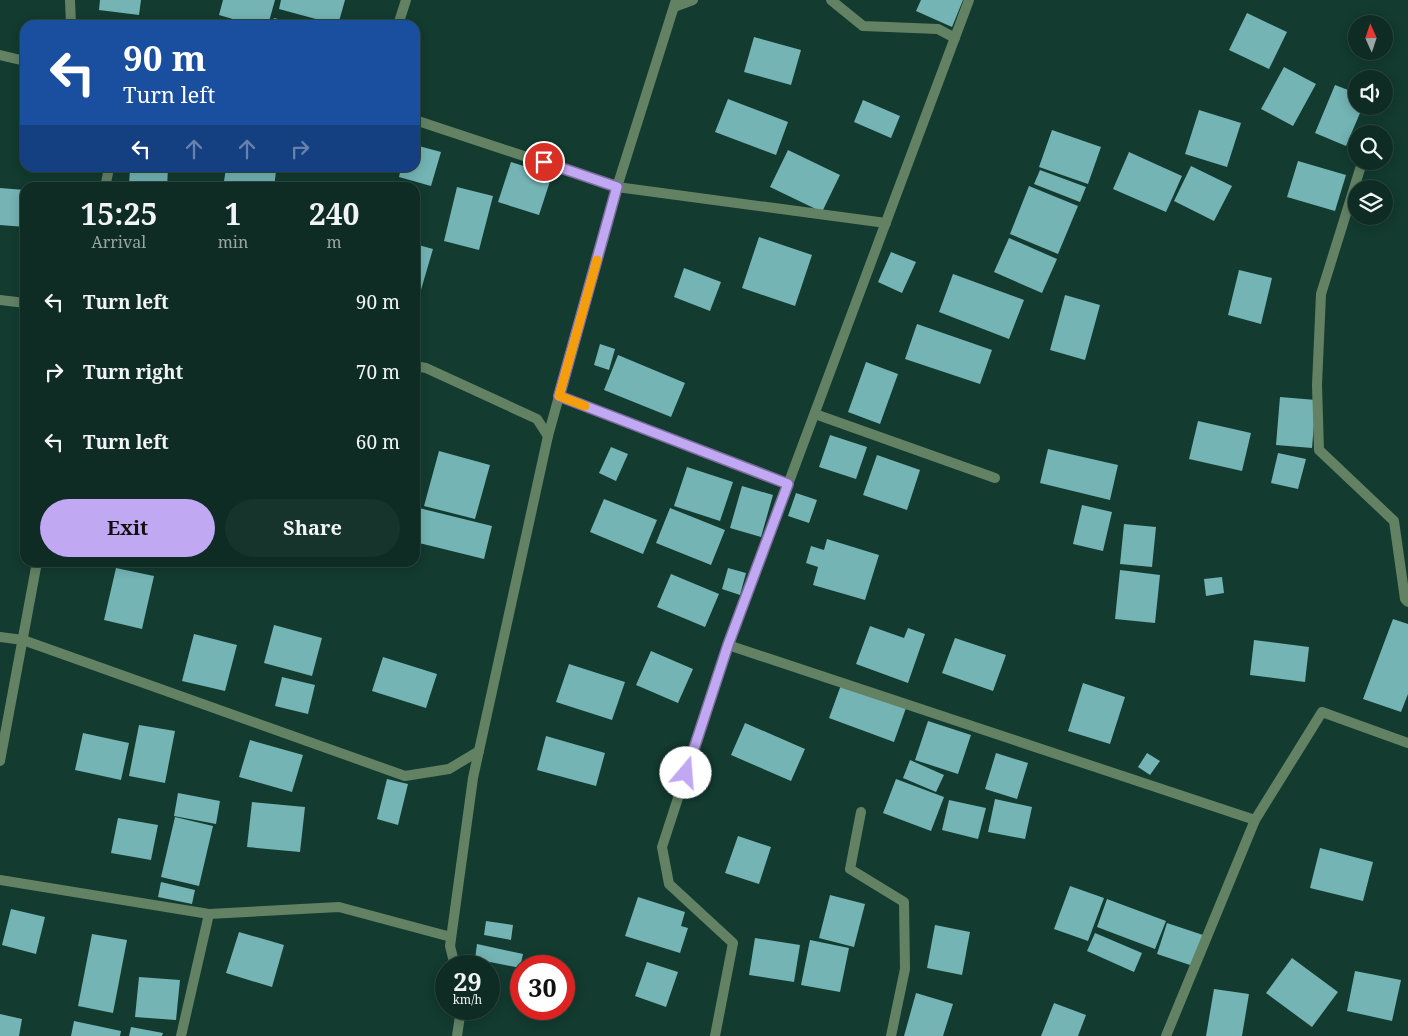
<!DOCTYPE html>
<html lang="en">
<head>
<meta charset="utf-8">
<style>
	body { margin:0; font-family:"Noto Serif",serif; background:#17342c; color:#f1f3f6; height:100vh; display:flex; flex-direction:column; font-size:19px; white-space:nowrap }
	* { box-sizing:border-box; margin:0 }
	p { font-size:16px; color:#9ba7a6 }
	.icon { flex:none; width:28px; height:28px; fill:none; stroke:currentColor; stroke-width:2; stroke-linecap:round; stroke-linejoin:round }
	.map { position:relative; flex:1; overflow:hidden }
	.details { position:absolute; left:20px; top:182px; width:400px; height:385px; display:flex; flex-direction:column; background:#0e2c24; border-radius:15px; box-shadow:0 2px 12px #0003,0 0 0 1px #2e4841 }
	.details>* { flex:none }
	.guide { position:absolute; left:20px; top:20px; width:400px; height:152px; border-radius:15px; box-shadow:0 2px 12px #0003,0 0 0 1px #2e4841; background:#1a4fa0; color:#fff; overflow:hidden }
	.needle { width:32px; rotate:357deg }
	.fabs { position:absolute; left:1348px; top:15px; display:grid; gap:10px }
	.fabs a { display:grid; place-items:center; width:45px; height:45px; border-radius:50%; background:#0e2c24; box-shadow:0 2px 12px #0003,0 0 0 1px #2e4841; font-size:25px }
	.speed { position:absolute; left:435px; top:955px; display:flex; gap:10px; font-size:25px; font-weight:700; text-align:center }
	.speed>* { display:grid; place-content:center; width:65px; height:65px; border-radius:50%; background:#0e2c24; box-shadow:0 2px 12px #0003,0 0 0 1px #2e4841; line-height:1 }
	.speed small { font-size:12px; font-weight:400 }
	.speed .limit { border:8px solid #d22; background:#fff; color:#111 }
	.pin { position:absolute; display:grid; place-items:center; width:42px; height:42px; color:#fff; margin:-21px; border:2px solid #fff; border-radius:50%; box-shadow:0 1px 5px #0007 }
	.me { position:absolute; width:55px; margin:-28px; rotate:18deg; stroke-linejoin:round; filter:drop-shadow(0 0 4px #0008) }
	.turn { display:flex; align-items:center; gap:18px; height:105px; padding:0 20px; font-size:22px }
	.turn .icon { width:65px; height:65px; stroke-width:2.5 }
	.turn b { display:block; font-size:35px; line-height:42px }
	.lanes { display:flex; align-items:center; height:48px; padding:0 20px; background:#0003; justify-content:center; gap:25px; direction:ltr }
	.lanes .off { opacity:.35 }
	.eta { display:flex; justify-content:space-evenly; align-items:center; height:85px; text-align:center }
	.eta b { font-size:30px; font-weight:700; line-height:35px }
	.action { display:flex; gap:10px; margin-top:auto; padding:10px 20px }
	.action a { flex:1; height:58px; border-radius:30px; background:#c0a8f3; color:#111; font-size:20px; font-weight:700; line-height:58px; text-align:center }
	.action a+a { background:#17342c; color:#f1f3f6 }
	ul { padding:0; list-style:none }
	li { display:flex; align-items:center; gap:15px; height:70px; padding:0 20px }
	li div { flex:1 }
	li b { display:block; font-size:19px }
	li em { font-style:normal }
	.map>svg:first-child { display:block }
	.building { fill:#74b4b5 }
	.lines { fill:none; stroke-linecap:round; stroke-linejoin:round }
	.minor { stroke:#638264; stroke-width:10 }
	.route-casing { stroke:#7d6d9e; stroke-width:12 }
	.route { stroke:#c0a8f3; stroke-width:9 }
	.slow { stroke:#f59e0b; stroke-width:9 }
</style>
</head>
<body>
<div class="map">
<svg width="1408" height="1036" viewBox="0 0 1408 1036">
	<rect width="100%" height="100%" fill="#133b30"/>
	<g class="building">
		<path d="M100,0H141L139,15L99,10Z"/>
		<path d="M223,0H275L268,25H253L219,15Z"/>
		<path d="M281,0H345L338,25L279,9Z"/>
		<path d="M921,0H963L952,27L916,11Z"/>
		<path d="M1247,13L1287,32L1269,69L1229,50Z"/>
		<path d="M274,18L298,24V25H272Z"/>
		<rect x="22" y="29" width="3" height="23"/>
		<path d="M754,37L801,50L791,85L744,72Z"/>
		<path d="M1284,67L1316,84L1293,126L1261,109Z"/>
		<path d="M1335,85L1356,93V106H1363L1346,146L1315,133Z"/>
		<path d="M728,99L788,122L776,155L715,132Z"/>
		<path d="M863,100L900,116L891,138L854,122Z"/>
		<path d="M1199,110L1241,123L1227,167L1185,154Z"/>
		<path d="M1052,130L1101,147L1088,184L1039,167Z"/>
		<path d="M415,145L441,152L431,186L399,177L401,168H415Z"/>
		<path d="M788,150L840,175L822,212L770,187Z"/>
		<path d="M1129,152L1182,176L1166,212L1113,189Z"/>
		<path d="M1298,161L1346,175L1335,211L1287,197Z"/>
		<path d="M511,162L552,175L539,215L498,202Z"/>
		<path d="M1191,166L1232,186L1214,221L1174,201Z"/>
		<path d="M130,168H168L167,188L129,186Z"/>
		<path d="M226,168H250L276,171L274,188H223Z"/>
		<path d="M1040,170L1086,187L1080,202L1034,184Z"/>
		<path d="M1029,186L1078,206L1058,254L1010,234Z"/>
		<path d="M457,187L493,196L479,250L444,241Z"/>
		<path d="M0,188L25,190V227L0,225Z"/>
		<path d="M759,237L812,255L795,306L742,288Z"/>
		<path d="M1009,238L1057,259L1042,293L994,272Z"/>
		<path d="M415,244L433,249L418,300L415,299Z"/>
		<path d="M891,252L916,262L902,293L878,282Z"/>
		<path d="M684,268L721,282L710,311L674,297Z"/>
		<path d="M1239,270L1272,278L1261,324L1228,315Z"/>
		<path d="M953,274L1024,300L1009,339L939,312Z"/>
		<path d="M1065,295L1100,305L1085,360L1050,350Z"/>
		<path d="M917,324L992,350L980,384L905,359Z"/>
		<path d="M600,344L615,349L609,370L594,365Z"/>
		<path d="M618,355L685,383L671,417L604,390Z"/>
		<path d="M866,362L898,374L880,424L848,412Z"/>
		<path d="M1280,397L1316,400L1312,448L1276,445Z"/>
		<path d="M1198,421L1251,433L1242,471L1189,459Z"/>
		<path d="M830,435L867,447L856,479L819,467Z"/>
		<path d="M611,447L628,454L616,481L599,473Z"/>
		<path d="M1048,449L1118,465L1110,500L1040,483Z"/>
		<path d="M439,451L490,465L475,519L424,506Z"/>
		<path d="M1278,453L1306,459L1298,489L1271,483Z"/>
		<path d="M877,455L920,470L907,510L863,495Z"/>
		<path d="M687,467L733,482L720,521L674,506Z"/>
		<path d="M742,486L773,495L761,537L730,528Z"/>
		<path d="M796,493L817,500L809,523L788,516Z"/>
		<path d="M604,499L657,520L643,554L590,532Z"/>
		<path d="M1082,505L1112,512L1103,551L1073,544Z"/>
		<path d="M419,508L492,526L484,559L415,542V525Z"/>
		<path d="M670,508L725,530L711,565L656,543Z"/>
		<path d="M1124,524L1156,527L1152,567L1120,564Z"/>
		<path d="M827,539L879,555L865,600L813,585L818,567L806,563L811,546L824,550Z"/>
		<path d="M116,568L154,576L142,629L104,620Z"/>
		<path d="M728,568L746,573L740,595L722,589Z"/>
		<path d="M1120,570L1160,575L1155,623L1115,619Z"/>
		<path d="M671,574L719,594L705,627L657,607Z"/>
		<path d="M1222,577L1224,593L1206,596L1204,579Z"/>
		<path d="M1393,619L1408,624V694L1401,712L1363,699Z"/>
		<path d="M274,625L322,638L312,676L264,663Z"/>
		<path d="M870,626L904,638L908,628L925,634L908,683L856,664Z"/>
		<path d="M194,634L237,645L225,691L182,681Z"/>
		<path d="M955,638L1006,655L993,691L942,673Z"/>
		<path d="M1254,640L1309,647L1305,682L1250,675Z"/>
		<path d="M651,651L693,669L678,703L636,685Z"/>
		<path d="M383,657L437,674L426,708L372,691Z"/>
		<path d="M569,664L625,682L612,720L556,702Z"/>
		<path d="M282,677L315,685L308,714L275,706Z"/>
		<path d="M1083,683L1125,697L1110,744L1068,731Z"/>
		<path d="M841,685L906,708L894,742L829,718Z"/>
		<path d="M928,721L971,735L958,774L915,760Z"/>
		<path d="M745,723L805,749L791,781L731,755Z"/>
		<path d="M139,725L175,731L165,783L129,776Z"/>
		<path d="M83,733L129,743L121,780L75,770Z"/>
		<path d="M546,736L605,753L596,786L537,770Z"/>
		<path d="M250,740L303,755L292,792L239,777Z"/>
		<path d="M996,753L1028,763L1017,799L985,789Z"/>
		<path d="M1147,753L1160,761L1150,775L1138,767Z"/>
		<path d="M910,760L944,775L936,792L903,778Z"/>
		<path d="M387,779L408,784L398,825L377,819Z"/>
		<path d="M896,779L944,797L931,831L883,813Z"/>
		<path d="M178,793L220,801L216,824L174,816Z"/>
		<path d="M995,799L1032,807L1025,839L988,832Z"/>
		<path d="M949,800L986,808L978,839L942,830Z"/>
		<path d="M252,802L305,807L300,852L247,847Z"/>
		<path d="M175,817L213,826L199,886L161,877Z"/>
		<path d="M118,818L158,825L151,860L111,853Z"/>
		<path d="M738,836L771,847L759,884L725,873Z"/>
		<path d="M1320,848L1373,862L1363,901L1310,888Z"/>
		<path d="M161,882L195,890L192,904L158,897Z"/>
		<path d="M1070,886L1104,898L1088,941L1054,929Z"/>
		<path d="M830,895L865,904L854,947L819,938Z"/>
		<path d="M638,897L685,912L681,926L688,928L680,953L625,936Z"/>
		<path d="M1107,899L1166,921L1155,949L1097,927Z"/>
		<path d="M11,909L45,917L36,954L2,945Z"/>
		<path d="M486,921L513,925L511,940L484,935Z"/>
		<path d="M1167,923L1203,935L1193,966L1157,954Z"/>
		<path d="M935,925L970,932L962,975L927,968Z"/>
		<path d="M239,932L284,945L272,987L226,973Z"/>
		<path d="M1095,933L1142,953L1134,972L1087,951Z"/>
		<path d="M92,934L127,940L113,1013L78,1006Z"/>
		<path d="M755,938L800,945L794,982L749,975Z"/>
		<path d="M810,940L849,948L840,992L801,985Z"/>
		<path d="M477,944L523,954L520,968L475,959Z"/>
		<path d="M1292,958L1338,992L1312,1027L1266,993Z"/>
		<path d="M647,962L678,972L666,1007L635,996Z"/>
		<path d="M1355,971L1401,980L1392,1021L1347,1011Z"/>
		<path d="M139,977L180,980L176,1020L135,1017Z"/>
		<path d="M1214,989L1249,994L1242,1036H1206Z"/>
		<path d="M916,993L953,1004L943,1036H904Z"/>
		<path d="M1054,1003L1086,1015L1078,1036H1041Z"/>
		<path d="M0,1014L22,1019L19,1036H0Z"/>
		<path d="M74,1021L121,1031L120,1036H71Z"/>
		<path d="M131,1027L163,1033L162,1036H129Z"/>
	</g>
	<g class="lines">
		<g class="minor">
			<path d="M70,0L71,25"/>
			<path d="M831,0L863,26L938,29L955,38"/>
			<path d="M674,7L693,0"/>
			<path d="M398,25L406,0"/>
			<path d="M0,55L25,61"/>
			<path d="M415,120L617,187L886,223"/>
			<path d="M1360,169L1321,294L1317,385L1319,450L1394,521L1405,599L1408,602"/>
			<path d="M105,188L109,168"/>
			<path d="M0,300L25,303"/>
			<path d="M415,366L426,368L537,419L548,436"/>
			<path d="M559,396L788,484"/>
			<path d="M815,414L995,478"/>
			<path d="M0,637L23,640L405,776L449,769L479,751"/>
			<path d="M728,645L1255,820"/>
			<path d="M0,761L37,562"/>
			<path d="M861,812L850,869L904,902L905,969L891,1036"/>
			<path d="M0,880L209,914L339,907L451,937"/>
			<path d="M455,966L450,946L473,778L548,436L617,187L676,0"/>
			<path d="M181,1036L209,914"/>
			<path d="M457,1036L461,1009"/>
			<path d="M715,1036L733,943L669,884L662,847L728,645L969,0"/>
			<path d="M1166,1036L1255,820L1322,712L1408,743"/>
		</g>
	</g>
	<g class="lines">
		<g class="route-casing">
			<path id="route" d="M544,162L617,187L559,396L788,484L728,645L686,773"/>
		</g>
		<use href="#route" class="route"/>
		<path class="slow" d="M585,406L559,396L597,260"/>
	</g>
</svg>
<div class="fabs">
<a><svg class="needle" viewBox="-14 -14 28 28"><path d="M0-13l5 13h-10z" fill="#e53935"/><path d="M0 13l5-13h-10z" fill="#9ba7a6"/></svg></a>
<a><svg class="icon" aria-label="sound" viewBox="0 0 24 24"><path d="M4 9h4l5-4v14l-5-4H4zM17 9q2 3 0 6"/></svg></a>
<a><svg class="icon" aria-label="search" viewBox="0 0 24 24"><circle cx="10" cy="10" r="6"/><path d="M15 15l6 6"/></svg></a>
<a><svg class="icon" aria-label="layers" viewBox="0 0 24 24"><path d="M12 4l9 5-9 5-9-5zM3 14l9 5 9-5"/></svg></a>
</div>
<div class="speed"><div>29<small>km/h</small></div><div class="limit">30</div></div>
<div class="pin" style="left:544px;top:162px;background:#d93025"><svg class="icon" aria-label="arrive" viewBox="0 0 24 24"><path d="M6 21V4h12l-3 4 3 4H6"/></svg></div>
<svg class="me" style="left:686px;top:773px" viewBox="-20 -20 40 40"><circle r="19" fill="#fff"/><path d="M0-13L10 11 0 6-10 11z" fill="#c0a8f3"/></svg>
<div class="guide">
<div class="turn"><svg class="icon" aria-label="left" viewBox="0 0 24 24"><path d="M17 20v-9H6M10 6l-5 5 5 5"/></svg><div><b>90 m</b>Turn left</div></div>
<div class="lanes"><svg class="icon" aria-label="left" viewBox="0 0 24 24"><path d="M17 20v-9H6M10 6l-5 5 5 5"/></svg><svg class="icon off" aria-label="ahead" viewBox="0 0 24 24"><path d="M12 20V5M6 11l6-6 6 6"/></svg><svg class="icon off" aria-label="ahead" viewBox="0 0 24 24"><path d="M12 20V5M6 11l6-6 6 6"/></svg><svg class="icon off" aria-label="right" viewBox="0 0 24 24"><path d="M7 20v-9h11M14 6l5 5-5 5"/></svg></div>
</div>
<section class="details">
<div class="eta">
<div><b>15:25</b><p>Arrival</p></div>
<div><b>1</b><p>min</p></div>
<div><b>240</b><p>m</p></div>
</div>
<ul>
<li><svg class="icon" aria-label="left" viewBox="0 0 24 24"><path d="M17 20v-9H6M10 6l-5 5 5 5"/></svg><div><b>Turn left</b></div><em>90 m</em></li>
<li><svg class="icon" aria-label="right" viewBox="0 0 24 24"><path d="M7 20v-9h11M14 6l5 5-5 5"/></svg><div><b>Turn right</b></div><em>70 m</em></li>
<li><svg class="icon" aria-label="left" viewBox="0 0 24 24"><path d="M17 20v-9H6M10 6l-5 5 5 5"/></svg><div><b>Turn left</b></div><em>60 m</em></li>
</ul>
<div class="action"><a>Exit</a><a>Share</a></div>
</section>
</div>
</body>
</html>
